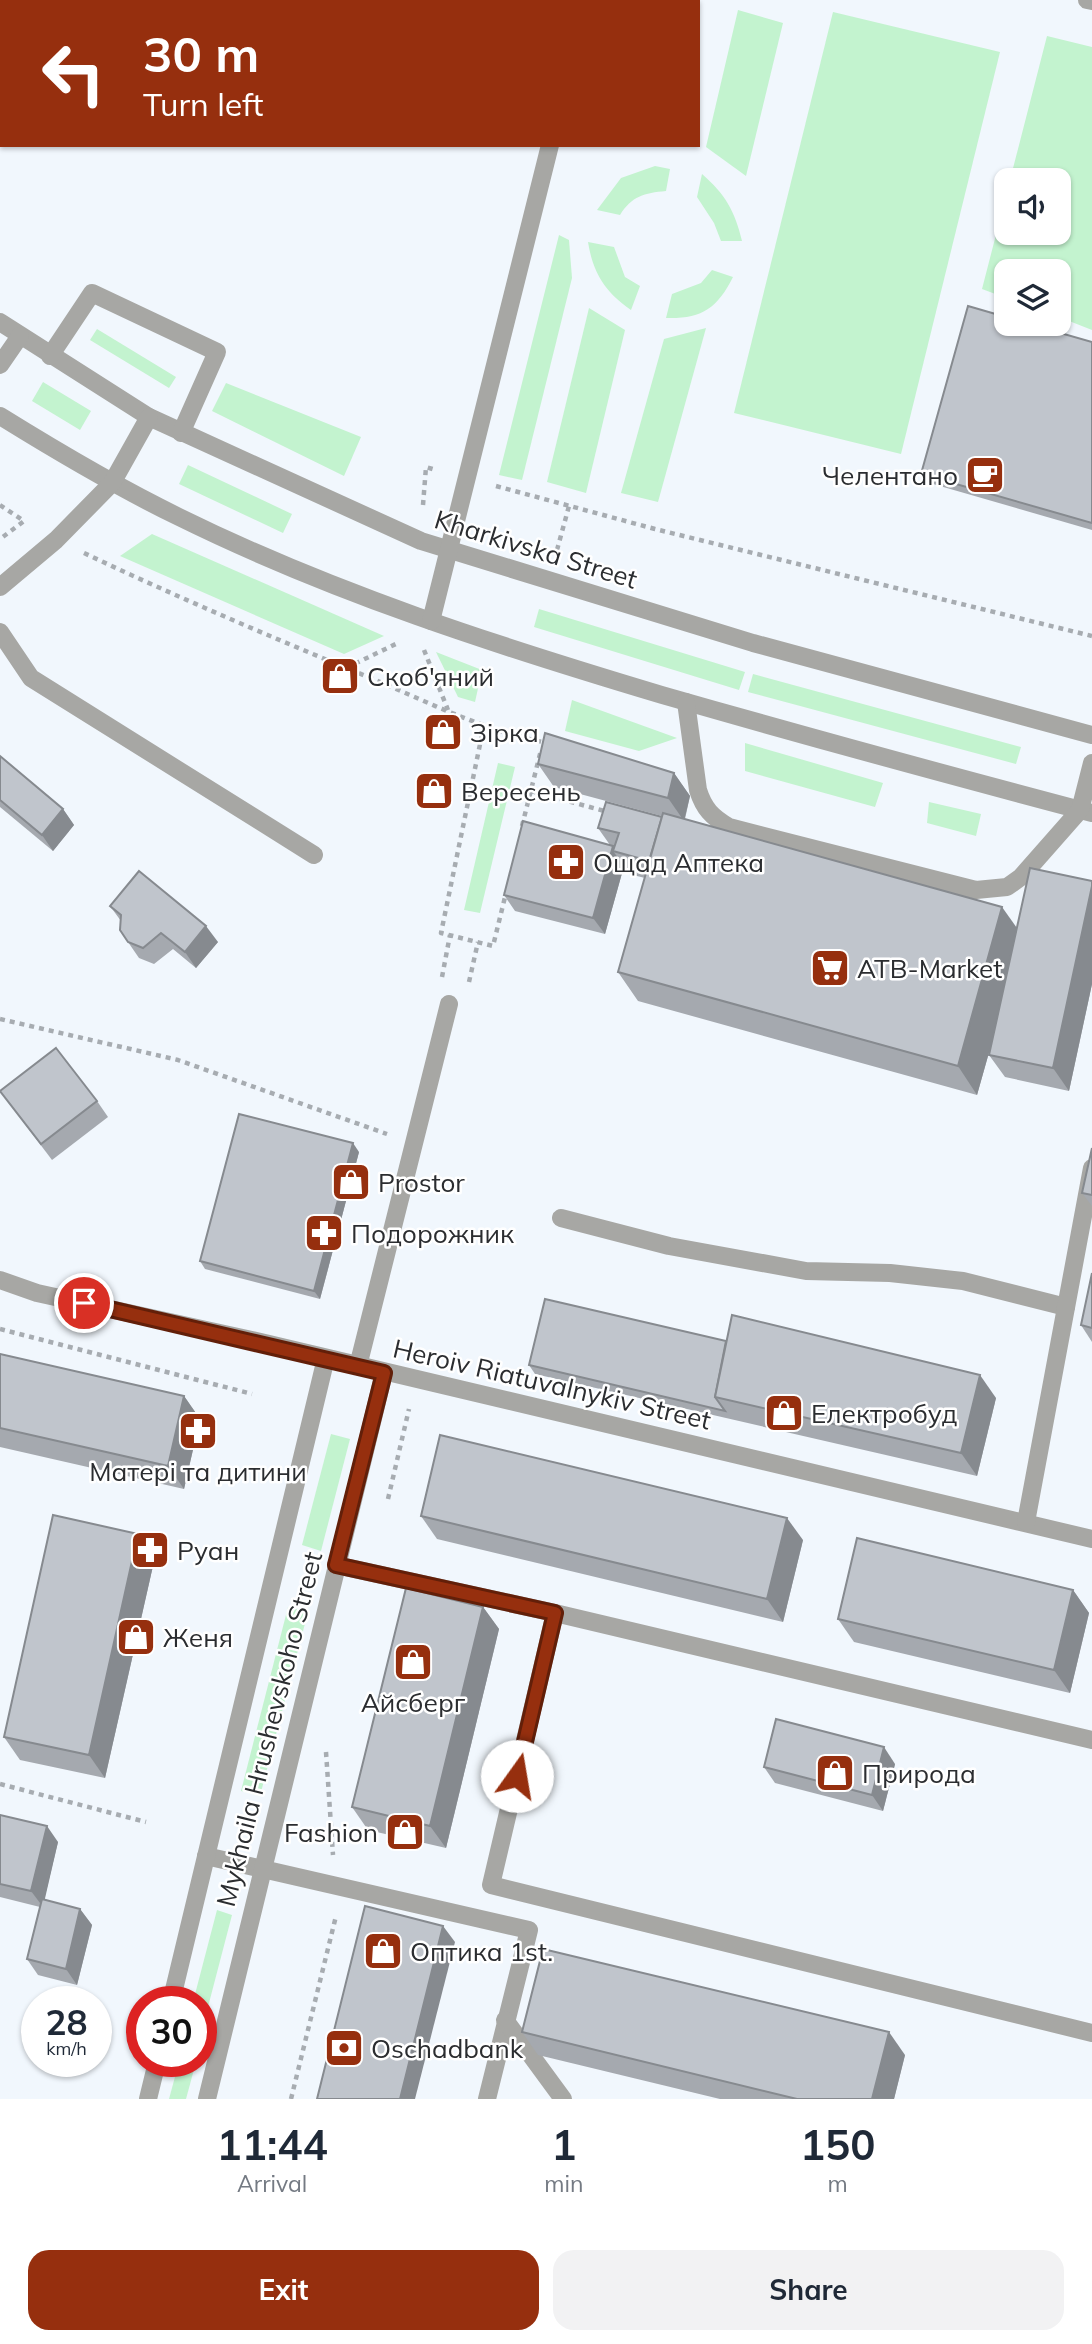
<!DOCTYPE html>
<html lang="en">
<head>
<meta charset="utf-8">
<style>
	body { margin:0; font-family:Mulish,sans-serif; background:#f2f2f3; color:#1f2937; height:100vh; display:flex; flex-direction:column; font-size:26px; white-space:nowrap }
	* { box-sizing:border-box; margin:0 }
	p { font-size:23px; color:#747a83 }
	.icon { flex:none; width:38px; height:38px; fill:none; stroke:currentColor; stroke-width:2; stroke-linecap:round; stroke-linejoin:round }
	.map { position:relative; height:2099px; overflow:hidden }
	.drawer { display:flex; flex-direction:column; background:#fff; flex:1 }
	.drawer>* { flex:none }
	.hud { position:absolute; left:0px; top:0px; width:700px; height:147px; box-shadow:0 2px 5px #0004; background:#962f0e; color:#fff; overflow:hidden }
	.tools { position:absolute; left:994px; top:168px; display:grid; gap:14px }
	.tools a { display:grid; place-items:center; width:77px; height:77px; border-radius:14px; background:#fff; box-shadow:0 2px 5px #0004; font-size:35px }
	.speed { position:absolute; left:21px; top:1986px; display:flex; gap:14px; font-size:35px; font-weight:700; text-align:center }
	.speed>* { display:grid; place-content:center; width:91px; height:91px; border-radius:50%; background:#fff; box-shadow:0 2px 5px #0004; line-height:1 }
	.speed small { font-size:18px; font-weight:400 }
	.speed .limit { border:10px solid #d22; background:#fff; color:#111 }
	.pin { position:absolute; display:grid; place-items:center; width:60px; height:60px; color:#fff; margin:-30px; border:4px solid #fff; border-radius:50%; box-shadow:0 2px 7px #0007 }
	.me { position:absolute; width:77px; margin:-38px; rotate:13deg; stroke-linejoin:round; filter:drop-shadow(0 0 5px #0008) }
	.turn { display:flex; align-items:center; gap:24px; height:147px; padding:0 28px; font-size:32px }
	.turn .icon { width:91px; height:91px; stroke-width:2.5 }
	.turn b { display:block; font-size:49px; line-height:60px }
	.eta { display:flex; justify-content:space-evenly; align-items:center; height:119px; text-align:center }
	.eta b { font-size:42px; font-weight:700; line-height:49px }
	.primary-button { display:flex; gap:14px; margin-top:auto; padding:14px 28px }
	.primary-button a { flex:1; height:80px; border-radius:21px; background:#962f0e; color:#fff; font-size:28px; font-weight:700; line-height:80px; text-align:center }
	.primary-button a+a { background:#f2f2f3; color:#1f2937 }
	.map>svg:first-child { display:block }
	.green { fill:#c3f3cf }
	.lines { fill:none; stroke-linecap:round; stroke-linejoin:round }
	.path { stroke:#a7acb1; stroke-width:4.5; stroke-dasharray:5 5; stroke-linecap:butt }
	.minor { stroke:#a7a7a4; stroke-width:18 }
	.wall { fill:#a5a9af }
	.shaded-wall { fill:#868a8f }
	.building { fill:#c0c5cc; stroke:#868a8f; stroke-width:2 }
	.route-casing { stroke:#621f09; stroke-width:18 }
	.route { stroke:#962f0e; stroke-width:12 }
	.labels { text-anchor:middle; dominant-baseline:central; stroke-width:5; stroke-linejoin:round; paint-order:stroke }
	.poi-label { font-size:26px; fill:#2b2d30; stroke:#fff; text-anchor:start }
	.street-label { font-size:26px; fill:#2b2d30; stroke:#fff }
</style>
</head>
<body>
<div class="map">
<svg width="1092" height="2099" viewBox="0 0 1092 2099">
	<rect width="100%" height="100%" fill="#f1f7fd"/>
	<g class="green">
		<path d="M738,10L783,23L746,176L706,147Z"/>
		<path d="M833,12L1000,52L901,454L734,413Z"/>
		<path d="M1047,36L1092,47V330L1059,317V271H1006V298L982,289L1006,196V233H1059V180H1010Z"/>
		<path d="M655,166L670,169L666,191C644,193 632,196 620,215L597,210L621,178Z"/>
		<path d="M702,174C725,194 735,211 742,241H721L714,223L697,197Z"/>
		<path d="M559,235L569,240L572,278L522,480L499,475Z"/>
		<path d="M588,242L614,247L625,277L640,286L631,310C605,292 593,273 588,242Z"/>
		<path d="M712,270L733,277C717,309 701,319 666,318L672,294L701,283Z"/>
		<path d="M589,308L625,330L586,493L547,482Z"/>
		<path d="M706,328L658,502L621,493L664,339Z"/>
		<path d="M97,329L176,377L169,388L90,340Z"/>
		<path d="M43,382L91,411L80,430L32,401Z"/>
		<path d="M226,383L361,437L344,476L212,411Z"/>
		<path d="M188,465L292,514L283,533L179,484Z"/>
		<path d="M152,534L384,636L344,654L120,556Z"/>
		<path d="M539,609L745,672L739,690L534,627Z"/>
		<path d="M436,652L482,670L475,702L458,697Z"/>
		<path d="M753,674L1021,747L1016,764L748,692Z"/>
		<path d="M572,700L677,738L639,751L565,731Z"/>
		<path d="M745,743L883,783L875,807L745,771Z"/>
		<path d="M498,763L515,767L480,913L464,910Z"/>
		<path d="M929,802L981,814L976,836L927,823Z"/>
		<path d="M331,1434L350,1439L321,1551L302,1545Z"/>
		<path d="M288,1607L308,1612L260,1796L241,1791Z"/>
		<path d="M217,1910L232,1915L203,2026L201,2002H193Z"/>
		<path d="M179,2062H196L186,2099H169Z"/>
	</g>
	<g class="lines">
		<g class="path">
			<path d="M0,69H2"/>
			<path d="M0,123H2"/>
			<path d="M496,486L655,529L1092,636"/>
			<path d="M0,505L24,521L0,539"/>
			<path d="M423,505L426,467L436,470"/>
			<path d="M557,550L569,506"/>
			<path d="M84,553C179,598 276,639 373,679C430,703 487,732 548,743"/>
			<path d="M424,650L448,710"/>
			<path d="M346,668L400,642"/>
			<path d="M484,725L441,933L493,946L506,893"/>
			<path d="M531,791L608,812"/>
			<path d="M522,826L541,750"/>
			<path d="M442,977L450,935"/>
			<path d="M469,982L478,942"/>
			<path d="M0,1019L178,1060L387,1134"/>
			<path d="M0,1329L252,1394"/>
			<path d="M388,1499L409,1409"/>
			<path d="M326,1752L333,1855"/>
			<path d="M0,1784L146,1822"/>
			<path d="M291,2099L336,1916"/>
		</g>
		<g class="minor">
			<path d="M1087,0L1092,1"/>
			<path d="M585,2L586,0"/>
			<path d="M0,322L149,417L421,541L753,643L1092,735"/>
			<path d="M50,356L92,293L217,352L181,433"/>
			<path d="M0,365L20,336"/>
			<path d="M0,416C58,452 117,487 179,517C333,593 498,646 662,695C805,736 948,775 1092,813"/>
			<path d="M0,587L56,540L112,483L149,417"/>
			<path d="M431,621L550,145"/>
			<path d="M0,632L31,678L314,855"/>
			<path d="M686,702L698,790C704,809 712,817 729,827L976,890L1007,887L1021,877L1080,810L1092,763"/>
			<path d="M561,1218L669,1246L806,1271L890,1273L963,1281L1066,1307"/>
			<path d="M0,1280L37,1293L265,1343L1092,1539"/>
			<path d="M358,1366L449,1004"/>
			<path d="M1026,1522L1092,1168"/>
			<path d="M336,1565L555,1613L491,1885L1092,2033"/>
			<path d="M555,1613L1092,1740"/>
			<path d="M206,1856L529,1930L487,2099"/>
			<path d="M171,2002L326,1358"/>
			<path d="M505,2020L563,2099"/>
			<path d="M201,2035L221,2039"/>
			<path d="M148,2099L157,2062"/>
			<path d="M207,2099L384,1373"/>
		</g>
	</g>
	<g class="wall">
		<path d="M1092,342V530L926,482L921,474Z"/>
		<path d="M0,756L63,809L74,825L53,851L0,807Z"/>
		<path d="M538,764L674,773L690,796L685,819L1017,928L1092,886V984L1069,1091L1005,1077L989,1055L990,1049L977,1095L638,1001L618,972L645,878L629,874L624,866L605,934L515,911L504,895L610,845L598,828L662,817V816L554,787Z"/>
		<path d="M110,906L218,942L196,968L173,949L154,964L139,958L128,942L121,921Z"/>
		<path d="M0,1091L97,1101L108,1117L52,1160Z"/>
		<path d="M1092,1148V1206L1082,1193Z"/>
		<path d="M359,1152L320,1299L205,1269L200,1261Z"/>
		<path d="M1092,1273V1342L1081,1325Z"/>
		<path d="M726,1341L996,1398L977,1476L535,1374L529,1365Z"/>
		<path d="M0,1354L184,1396L200,1419L184,1489L0,1447Z"/>
		<path d="M421,1516L803,1540L783,1622L437,1539Z"/>
		<path d="M155,1557L105,1778L20,1760L4,1737Z"/>
		<path d="M1073,1590L1089,1613L1070,1693L854,1642L838,1619Z"/>
		<path d="M483,1607L499,1629L446,1848L368,1830L352,1807Z"/>
		<path d="M895,1764L883,1811L775,1783L764,1767Z"/>
		<path d="M0,1815L58,1842L44,1900L80,1909L92,1925L77,1985L38,1975L27,1959L40,1907L0,1897Z"/>
		<path d="M522,2032L905,2055L894,2099H720L538,2055Z"/>
	</g>
	<g class="shaded-wall">
		<path d="M445,0H472L471,2H444Z"/>
		<path d="M674,773L690,796L684,821L668,798Z"/>
		<path d="M63,809L74,825L53,851L42,835Z"/>
		<path d="M613,846L618,853L613,851L624,866L605,934L593,918Z"/>
		<path d="M1092,886V984L1069,1091L1053,1068Z"/>
		<path d="M1002,907L1022,935L977,1095L958,1066Z"/>
		<path d="M206,926L218,942L196,968L185,952Z"/>
		<path d="M353,1143L359,1152L320,1299L314,1291Z"/>
		<path d="M980,1375L996,1398L977,1476L961,1453Z"/>
		<path d="M184,1396L200,1419L184,1489L168,1466Z"/>
		<path d="M787,1518L803,1540L783,1622L767,1599Z"/>
		<path d="M138,1534L155,1557L105,1778L89,1755Z"/>
		<path d="M1073,1590L1089,1613L1070,1693L1054,1670Z"/>
		<path d="M483,1607L499,1629L446,1848L430,1826Z"/>
		<path d="M884,1747L895,1764L883,1811L872,1795Z"/>
		<path d="M47,1826L58,1842L43,1907L31,1891Z"/>
		<path d="M80,1909L92,1925L77,1985L66,1969Z"/>
		<path d="M443,1926L455,1942L415,2099H400Z"/>
		<path d="M889,2032L905,2055L894,2099H872Z"/>
	</g>
	<g class="building">
		<path d="M79,0H125L124,2H78Z"/>
		<path d="M125,0H445L444,2H124Z"/>
		<path d="M464,0H506V2H463Z"/>
		<path d="M968,306L1006,317V324H1029L1092,342V523L921,474Z"/>
		<path d="M545,733L674,773L668,798L538,764Z"/>
		<path d="M0,756L63,809L42,835L0,800Z"/>
		<path d="M606,802L662,817L649,861L613,851L619,833L598,828Z"/>
		<path d="M663,813L1002,907L958,1066L618,972Z"/>
		<path d="M523,821L613,846L593,918L504,895Z"/>
		<path d="M1030,868L1092,881V886L1053,1068L989,1055Z"/>
		<path d="M139,871L206,926L185,952L161,933L143,948L128,942L120,930L121,915L110,906Z"/>
		<path d="M56,1048L97,1101L41,1144L0,1091Z"/>
		<path d="M239,1114L353,1143L314,1291L200,1261Z"/>
		<path d="M1092,1148V1195L1082,1193Z"/>
		<path d="M1092,1273V1328L1081,1325Z"/>
		<path d="M545,1299L726,1341L715,1397L725,1411L529,1365Z"/>
		<path d="M732,1315L980,1375L961,1453L715,1397Z"/>
		<path d="M0,1354L184,1396L168,1466L0,1428Z"/>
		<path d="M440,1435L787,1518L767,1599L421,1516Z"/>
		<path d="M53,1515L138,1534L89,1755L4,1737Z"/>
		<path d="M857,1538L1073,1590L1054,1670L838,1619Z"/>
		<path d="M406,1588L483,1607L430,1826L352,1807Z"/>
		<path d="M776,1719L884,1747L872,1795L764,1767Z"/>
		<path d="M0,1815L47,1826L31,1891L0,1884Z"/>
		<path d="M42,1899L80,1909L66,1969L27,1959Z"/>
		<path d="M365,1906L443,1926L400,2099H317Z"/>
		<path d="M543,1949L889,2032L872,2099H797L522,2032Z"/>
	</g>
	<g class="lines">
		<g class="route-casing">
			<path id="route" d="M84,1303L384,1373L336,1565L555,1613L517,1776"/>
		</g>
		<use href="#route" class="route"/>
	</g>
	<defs>
		<g id="cafe-square" transform="scale(2.0125)"><rect x="-9" y="-9" width="18" height="18" rx="4" fill="#962f0e" stroke="#fff"/><path d="M-5.5-4.5H6V0H3Q3 3.5 0 3.5H-2.5Q-5.5 3.5-5.5 0ZM3-3.2v2h1.7v-2ZM-6 4.5H4V6H-6Z" fill="#fff"/></g>
		<g id="shop-square" transform="scale(2.0125)"><rect x="-9" y="-9" width="18" height="18" rx="4" fill="#962f0e" stroke="#fff"/><path d="M-5-2.5h2.3a2.7 3.5 0 0 1 5.4 0H5L5.5 6h-11ZM-1.5-2.5h3a1.5 2.3 0 0 0-3 0Z" fill="#fff"/></g>
		<g id="pharmacy-square" transform="scale(2.0125)"><rect x="-9" y="-9" width="18" height="18" rx="4" fill="#962f0e" stroke="#fff"/><path d="M-2-6h4v4h4v4h-4v4h-4v-4h-4v-4h4Z" fill="#fff"/></g>
		<g id="supermarket-square" transform="scale(2.0125)"><rect x="-9" y="-9" width="18" height="18" rx="4" fill="#962f0e" stroke="#fff"/><path d="M-6-5.5h2.5l.6 2H6L4.5 2H-2.5L-4.4-4H-6ZM-1.5 3.2a1.3 1.3 0 1 0 .1 0ZM3 3.2a1.3 1.3 0 1 0 .1 0Z" fill="#fff"/></g>
		<g id="bank-square" transform="scale(2.0125)"><rect x="-9" y="-9" width="18" height="18" rx="4" fill="#962f0e" stroke="#fff"/><path d="M-6-4H6V4H-6ZM0-2.3a2.3 2.3 0 1 0 0 4.6a2.3 2.3 0 1 0 0-4.6Z" fill="#fff"/></g>
	</defs>
	<g fill-rule="evenodd">
		<use href="#cafe-square" x="985" y="475"/>
		<use href="#shop-square" x="340" y="676"/>
		<use href="#shop-square" x="443" y="732"/>
		<use href="#shop-square" x="434" y="791"/>
		<use href="#pharmacy-square" x="566" y="862"/>
		<use href="#supermarket-square" x="830" y="968"/>
		<use href="#shop-square" x="351" y="1182"/>
		<use href="#pharmacy-square" x="324" y="1233"/>
		<use href="#shop-square" x="784" y="1413"/>
		<use href="#pharmacy-square" x="198" y="1431"/>
		<use href="#pharmacy-square" x="150" y="1550"/>
		<use href="#shop-square" x="136" y="1637"/>
		<use href="#shop-square" x="413" y="1662"/>
		<use href="#shop-square" x="835" y="1773"/>
		<use href="#shop-square" x="405" y="1832"/>
		<use href="#shop-square" x="383" y="1951"/>
		<use href="#bank-square" x="344" y="2048"/>
	</g>
	<g class="labels">
		<g class="poi-label">
			<text x="958" y="475" text-anchor="end">Челентано</text>
			<text x="367" y="676">Скоб'яний</text>
			<text x="470" y="732">Зiрка</text>
			<text x="461" y="791">Вересень</text>
			<text x="593" y="862">Ощад Аптека</text>
			<text x="857" y="968">ATB-Market</text>
			<text x="378" y="1182">Prostor</text>
			<text x="351" y="1233">Подорожник</text>
			<text x="811" y="1413">Електробуд</text>
			<text x="198" y="1471" text-anchor="middle">Матері та дитини</text>
			<text x="177" y="1550">Руан</text>
			<text x="163" y="1637">Женя</text>
			<text x="413" y="1702" text-anchor="middle">Айсберг</text>
			<text x="862" y="1773">Природа</text>
			<text x="378" y="1832" text-anchor="end">Fashion</text>
			<text x="410" y="1951">Оптика 1st.</text>
			<text x="371" y="2048">Oschadbank</text>
		</g>
		<g class="street-label">
			<text transform="translate(536 549) rotate(17)">Kharkivska Street</text>
			<text transform="translate(552 1384) rotate(13)">Heroiv Riatuvalnykiv Street</text>
			<text transform="translate(269 1729) rotate(-76)">Mykhaila Hrushevskoho Street</text>
		</g>
	</g>
</svg>
<div class="tools">
<a><svg class="icon" aria-label="sound" viewBox="0 0 24 24"><path d="M4 9h4l5-4v14l-5-4H4zM17 9q2 3 0 6"/></svg></a>
<a><svg class="icon" aria-label="layers" viewBox="0 0 24 24"><path d="M12 4l9 5-9 5-9-5zM3 14l9 5 9-5"/></svg></a>
</div>
<div class="speed"><div>28<small>km/h</small></div><div class="limit">30</div></div>
<div class="pin" style="left:84px;top:1303px;background:#d93025"><svg class="icon" aria-label="arrive" viewBox="0 0 24 24"><path d="M6 21V4h12l-3 4 3 4H6"/></svg></div>
<svg class="me" style="left:517px;top:1776px" viewBox="-20 -20 40 40"><circle r="19" fill="#fff"/><path d="M0-13L10 11 0 6-10 11z" fill="#962f0e"/></svg>
<div class="hud">
<div class="turn"><svg class="icon" aria-label="left" viewBox="0 0 24 24"><path d="M17 20v-9H6M10 6l-5 5 5 5"/></svg><div><b>30 m</b>Turn left</div></div>
</div>
</div>
<section class="drawer">
<div class="eta">
<div><b>11:44</b><p>Arrival</p></div>
<div><b>1</b><p>min</p></div>
<div><b>150</b><p>m</p></div>
</div>
<div class="primary-button"><a>Exit</a><a>Share</a></div>
</section>
</body>
</html>
